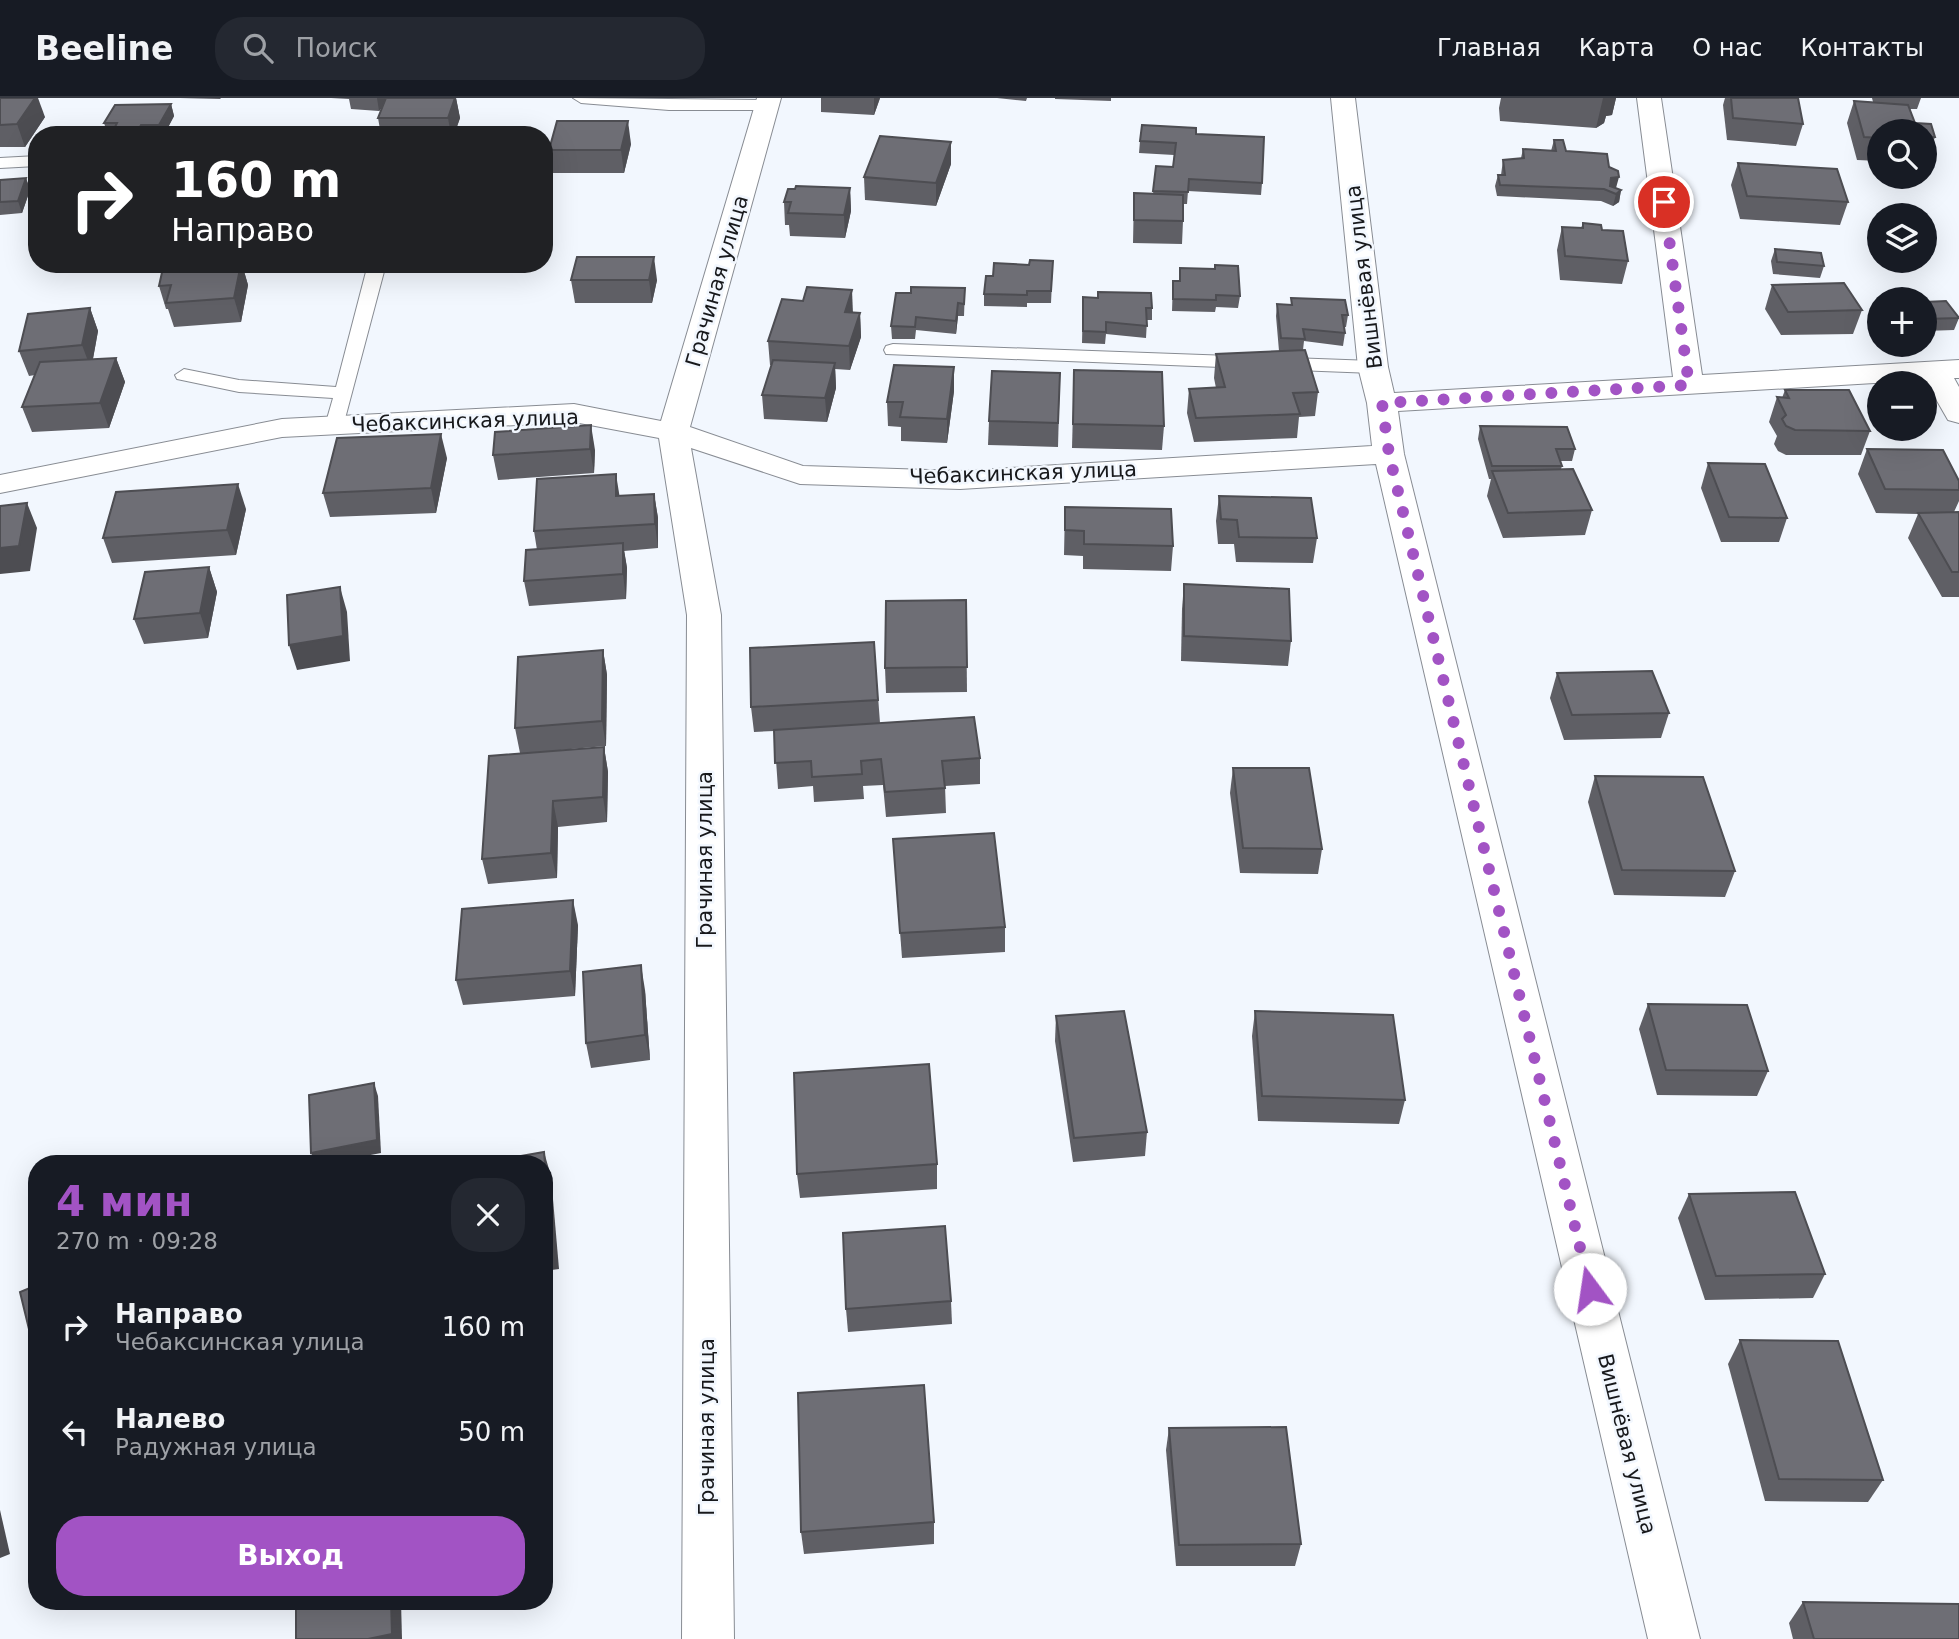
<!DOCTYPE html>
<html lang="ru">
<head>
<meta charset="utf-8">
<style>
	body { margin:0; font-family:"DejaVu Sans",sans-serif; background:#242831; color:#f1f3f6; height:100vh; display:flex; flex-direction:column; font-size:26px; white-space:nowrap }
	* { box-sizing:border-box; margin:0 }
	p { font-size:23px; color:#9ea1a6 }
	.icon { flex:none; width:38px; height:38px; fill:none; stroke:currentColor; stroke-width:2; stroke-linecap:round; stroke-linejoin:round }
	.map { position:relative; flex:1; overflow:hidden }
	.sheet { position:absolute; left:28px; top:1057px; width:525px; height:455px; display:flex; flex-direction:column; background:#171b24; border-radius:28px; box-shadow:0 7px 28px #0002 }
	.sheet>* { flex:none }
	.hud { position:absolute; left:28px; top:28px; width:525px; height:147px; border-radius:28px; box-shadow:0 7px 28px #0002; background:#202124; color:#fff; overflow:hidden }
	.buttons { position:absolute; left:1867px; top:21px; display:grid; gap:14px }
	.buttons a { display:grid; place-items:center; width:70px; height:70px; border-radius:50%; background:#171b24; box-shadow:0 7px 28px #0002; font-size:35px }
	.pin { position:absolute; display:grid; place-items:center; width:60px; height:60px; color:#fff; margin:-30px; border:4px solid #fff; border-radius:50%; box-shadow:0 2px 7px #0007 }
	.me { position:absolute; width:77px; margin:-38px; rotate:346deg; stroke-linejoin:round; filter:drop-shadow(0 0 5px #0008) }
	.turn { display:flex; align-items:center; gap:24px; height:147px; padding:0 28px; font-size:32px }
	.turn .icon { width:91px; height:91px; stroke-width:2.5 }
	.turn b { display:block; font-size:49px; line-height:60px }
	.round { display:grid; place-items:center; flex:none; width:74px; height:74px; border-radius:28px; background:#242831 }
	.headline { display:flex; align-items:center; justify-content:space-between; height:119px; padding:0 28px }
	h1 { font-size:42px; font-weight:600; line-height:52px; color:#a253c4 }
	.cta { display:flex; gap:14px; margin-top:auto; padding:14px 28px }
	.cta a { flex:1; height:80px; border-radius:28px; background:#a253c4; color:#fff; font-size:28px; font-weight:600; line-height:80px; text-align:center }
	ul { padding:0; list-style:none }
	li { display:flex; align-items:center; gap:21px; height:105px; padding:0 28px }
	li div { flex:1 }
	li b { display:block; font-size:26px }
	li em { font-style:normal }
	header { display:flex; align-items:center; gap:42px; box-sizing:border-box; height:98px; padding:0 35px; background:#171b24; border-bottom:2px solid #363941 }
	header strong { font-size:33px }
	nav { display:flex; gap:38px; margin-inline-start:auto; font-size:24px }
	.search { width:490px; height:63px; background:#242831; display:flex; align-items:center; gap:18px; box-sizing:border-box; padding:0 24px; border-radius:28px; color:#9ea1a6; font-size:26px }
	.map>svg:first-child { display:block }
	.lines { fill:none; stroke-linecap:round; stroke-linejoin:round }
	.service-casing { stroke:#888c93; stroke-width:2 }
	.minor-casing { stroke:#888c93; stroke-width:2 }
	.service { fill:#fff; fill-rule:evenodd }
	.minor { fill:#fff; fill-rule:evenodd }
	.wall { fill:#5f5f65 }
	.shaded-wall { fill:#4d4d52 }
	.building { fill:#6e6e75; stroke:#4d4d52; stroke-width:2 }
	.route { stroke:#a253c4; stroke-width:12; stroke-dasharray:0 21.6 }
	.labels { text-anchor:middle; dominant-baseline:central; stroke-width:5; stroke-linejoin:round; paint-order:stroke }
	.street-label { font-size:21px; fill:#17181b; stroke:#f2f7fe }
</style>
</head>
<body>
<header>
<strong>Beeline</strong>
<div class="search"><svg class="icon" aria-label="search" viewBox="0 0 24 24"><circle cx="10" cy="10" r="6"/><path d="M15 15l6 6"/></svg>Поиск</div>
<nav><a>Главная</a><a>Карта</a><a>О нас</a><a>Контакты</a></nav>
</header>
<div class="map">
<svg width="1959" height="1541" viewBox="0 0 1959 1541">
	<rect width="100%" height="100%" fill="#f2f7fe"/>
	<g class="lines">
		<g class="service-casing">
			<g id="service">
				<path d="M573,0L767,2L775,7L767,12H669L581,5Z"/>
				<path d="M37,58V68L0,70V60Z"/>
				<path d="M368,166H386L342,332H328L325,328L333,300L239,294L177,281L175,277L184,271L239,282L336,289Z"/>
				<path d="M893,246L1373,263L1382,269L1373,275L886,256L884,252L886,248Z"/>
			</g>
		</g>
		<g class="minor-casing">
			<path id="minor" d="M757,0H781L690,329L803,368L960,373L1372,348L1367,305L1358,269L1331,0H1355L1388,269L1394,295L1673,279L1637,0H1661L1702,277L1959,262V280H1954L1959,289V325L1948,322L1925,282L1398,313L1404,356L1700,1541H1648L1376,366L960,391L800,386L691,350L721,517L734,1541H682L687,517L659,340L574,324L282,339L0,395V377L282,321L574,306L661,323Z"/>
		</g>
		<use href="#service" class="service"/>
		<use href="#minor" class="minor"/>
	</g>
	<g class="wall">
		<path d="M0,0L45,19L25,49H0Z"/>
		<path d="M180,0H221L220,1Z"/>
		<path d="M331,0H456L460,20L454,37H381L378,20L382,10L379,13L351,11L349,1Z"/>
		<path d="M821,0H880L874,17L821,14Z"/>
		<path d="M997,0H1027L1026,3Z"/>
		<path d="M1055,0H1111V3L1055,1Z"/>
		<path d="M1501,0H1616L1612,17L1606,18L1604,25L1596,30L1500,23L1499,10Z"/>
		<path d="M1725,0H1731L1803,26L1796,48L1727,42L1723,7Z"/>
		<path d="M1872,0H1921L1917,11H1910L1915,25L1935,39L1927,62H1925V33H1880V63L1857,62L1847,25L1854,3L1873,4Z"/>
		<path d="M171,6L174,18L164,37H108L104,25Z"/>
		<path d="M1196,36L1262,85L1261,97L1188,93L1187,106H1183V123L1182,146L1133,145L1134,95L1153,96L1156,68L1173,69L1174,57L1139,55L1140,43Z"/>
		<path d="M1554,42L1566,53L1609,69L1616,90L1621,92L1619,104L1613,108L1601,103L1497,98L1495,88L1498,77H1501L1503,62L1521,60L1523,51L1551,53Z"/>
		<path d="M631,46L624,75H552L549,52Z"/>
		<path d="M1738,65L1848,104L1840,127L1740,121L1731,87Z"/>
		<path d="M951,66L936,108L865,102L864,79Z"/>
		<path d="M26,80L30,92L22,115L0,117V82Z"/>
		<path d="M850,90L851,113L845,140L790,138L789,127H785L784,104Z"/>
		<path d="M1583,125L1602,132L1628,163L1622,186L1560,182L1557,152L1562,129L1581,130Z"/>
		<path d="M1775,151L1824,168L1820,180L1773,176L1771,163Z"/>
		<path d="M1053,163L1051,205H1027V209L984,208V196L993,178L1029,167Z"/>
		<path d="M210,166H279L278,169L243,170L248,187L241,224L174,229L168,211H166L159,188Z"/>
		<path d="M1215,167L1240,198L1238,210L1216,209L1215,214L1172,213L1173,183H1179L1180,170L1214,171Z"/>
		<path d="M571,182H657L652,205H575Z"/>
		<path d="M1772,187L1862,212L1853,236L1781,237L1765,211Z"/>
		<path d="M965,190L964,218H958L956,236L916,232L915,241H892L891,228L911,195Z"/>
		<path d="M1083,199L1152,210V222H1147L1146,240L1106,236L1105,246L1082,245Z"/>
		<path d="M1291,200L1348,217L1346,229H1344L1345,235L1343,248L1304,243L1303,252L1318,294L1315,318L1299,319L1297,340L1194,344L1187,315L1189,291L1216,290L1214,280L1216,256L1279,253L1276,218L1277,206L1291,207Z"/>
		<path d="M1925,204L1959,220L1954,232L1925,233Z"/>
		<path d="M90,210L98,233L93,261L116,260L125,284L109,330L32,334L22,309L35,277L29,278L19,253Z"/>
		<path d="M853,215H860L861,239L850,272L835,271L836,290L827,324L764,321L762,297L772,267H770L768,243Z"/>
		<path d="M954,269V293L947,345L901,343V329L888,328L887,304Z"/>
		<path d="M1074,272L1164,328L1162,352L1072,350Z"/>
		<path d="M1060,275L1058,349L988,347L989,323Z"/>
		<path d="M1785,292L1870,333L1861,357H1786L1778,353L1774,346L1777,338L1769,324L1777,299L1782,300Z"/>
		<path d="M1480,328L1575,351L1572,363H1560L1562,368L1561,371L1592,412L1585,437L1503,440L1487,398L1491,381H1489L1478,341Z"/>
		<path d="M495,334L595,352L594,375L498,382L493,357Z"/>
		<path d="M1867,351L1959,383V403L1954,414H1959V499H1942L1908,440L1918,416L1876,415L1858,376Z"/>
		<path d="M447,360L436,415L330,419L323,395Z"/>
		<path d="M1708,365L1787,420L1779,444H1721L1701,390Z"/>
		<path d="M654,396L658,420V450L624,453L627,470L626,501L529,508L524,483L537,452L534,433L620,398Z"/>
		<path d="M1219,398L1317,440L1313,465L1236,464L1234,446H1218L1216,423Z"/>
		<path d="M1065,409L1173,448L1171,473L1083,471V458L1064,457Z"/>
		<path d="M246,411L236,457L112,465L103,440Z"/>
		<path d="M209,469L217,494L208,540L144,546L134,521Z"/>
		<path d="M1184,486L1291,543L1288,568L1181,563L1182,511Z"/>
		<path d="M966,502L967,594L886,595L885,570Z"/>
		<path d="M874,544L880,625L980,660V686L945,688L946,715L886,719L883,687L863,688L864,701L814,704L813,688L778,691L774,633L754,634L751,609Z"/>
		<path d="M603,552L607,577L606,648L559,652L604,649L608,674L607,724L558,729L557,780L488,786L482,761L520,655L515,630Z"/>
		<path d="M1557,575L1669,615L1661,640L1564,642L1550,600Z"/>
		<path d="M1233,670L1322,751L1318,776L1240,775L1230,695Z"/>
		<path d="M1595,678L1735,773L1725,799L1614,797L1588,704Z"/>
		<path d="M893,741L1005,829V854L902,860Z"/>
		<path d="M578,827L575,898L463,907L456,882Z"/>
		<path d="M645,892L650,962L591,970L586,945Z"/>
		<path d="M1648,906L1768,973L1757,998L1657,997L1639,931Z"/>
		<path d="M1255,913L1405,1002L1399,1026L1258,1023L1252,938Z"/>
		<path d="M1056,918L1147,1034L1145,1058L1073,1064L1055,943Z"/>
		<path d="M937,1066V1091L800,1100L797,1076Z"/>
		<path d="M1689,1096L1825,1176L1813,1200L1705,1202L1678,1120Z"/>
		<path d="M951,1203L952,1226L848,1234L846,1211Z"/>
		<path d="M1740,1242L1883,1382L1868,1404L1765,1403L1728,1266Z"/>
		<path d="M1169,1330L1301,1446L1295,1468H1176L1166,1352Z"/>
		<path d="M544,1363L550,1477L544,1478Z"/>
		<path d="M934,1424V1446L804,1456L801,1434Z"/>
		<path d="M1803,1504L1959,1541H1793L1789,1525Z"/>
	</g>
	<g class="shaded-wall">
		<path d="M35,0H38L45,19L25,49L17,26Z"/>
		<path d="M377,0H390L379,13Z"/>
		<path d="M455,0H456L460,20L454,37H451L448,20Z"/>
		<path d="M874,0H880L874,17Z"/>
		<path d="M1603,0H1616L1612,17L1606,18L1604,25L1596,30Z"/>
		<path d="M171,6L174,18L164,37H162L159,27Z"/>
		<path d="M628,23L631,46L624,75L621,52Z"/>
		<path d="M141,27L144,37H137V35Z"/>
		<path d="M951,44V66L936,108V85Z"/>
		<path d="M1619,79L1616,90L1608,92L1611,80Z"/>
		<path d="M26,80L30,92L22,115L18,103Z"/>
		<path d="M850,90L851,113L845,140L844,117Z"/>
		<path d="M1621,92L1619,104L1613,108L1616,96Z"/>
		<path d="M654,159L657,182L652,205L649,182Z"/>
		<path d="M241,166H242L248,187L241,224L234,200Z"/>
		<path d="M852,192L853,216L845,214Z"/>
		<path d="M958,205V218L956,236V223Z"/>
		<path d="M90,210L98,233L91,271L82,247Z"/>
		<path d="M860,215L861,239L850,272L849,248Z"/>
		<path d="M116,260L125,284L109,330L100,305Z"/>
		<path d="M835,265L836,290L827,324L825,300Z"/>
		<path d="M954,269V293L947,345V321Z"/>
		<path d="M591,327L595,352L594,375L590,351Z"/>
		<path d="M441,336L447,360L436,415L431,390Z"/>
		<path d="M616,376L620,401L616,398Z"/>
		<path d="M238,386L246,411L236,457L227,432Z"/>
		<path d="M654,396L658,420V450L655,426Z"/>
		<path d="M27,405L37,430L30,473L0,476V450Z"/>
		<path d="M623,445L627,470L626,501L623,476Z"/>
		<path d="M209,469L217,494L208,540L200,515Z"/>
		<path d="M340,489L347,514L350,563L297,572L289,547Z"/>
		<path d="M603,552L607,577L606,648L602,623Z"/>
		<path d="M604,649L608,674L607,724L603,699Z"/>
		<path d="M553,703L558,729L557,780L551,755Z"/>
		<path d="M573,802L578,827L575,898L570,873Z"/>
		<path d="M641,867L645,892L650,962L645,937Z"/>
		<path d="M374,985L378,998L381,1055L324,1066H315L311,1055Z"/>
		<path d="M544,1054L551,1078L559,1171L544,1173Z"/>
		<path d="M544,1363L545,1364L550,1477L544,1461Z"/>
		<path d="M0,1412L10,1456L0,1460Z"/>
		<path d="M391,1503H401L402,1541H368Z"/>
	</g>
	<g class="building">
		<path d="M0,0H35L17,26L0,27Z"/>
		<path d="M386,0H455L448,20H378Z"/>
		<path d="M1731,0H1798L1803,26L1733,20Z"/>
		<path d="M1854,3L1908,7L1915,25L1931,26L1935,39H1925V33H1880V40L1864,39Z"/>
		<path d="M171,6L159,27H141L137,35H112L117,25H104L115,7Z"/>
		<path d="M557,23H628L621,52H549Z"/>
		<path d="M1142,27L1196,30V36L1264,39L1262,85L1189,81L1188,94L1153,93L1156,68L1173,69L1176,45L1140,43Z"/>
		<path d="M880,38L951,44L936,85L864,79Z"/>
		<path d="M1554,42H1563L1566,53L1607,56L1609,69L1618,73L1619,79L1611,80L1610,88L1621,92L1616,96L1604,91L1500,87L1498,77H1505L1503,62L1524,60L1523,51L1556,53Z"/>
		<path d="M1738,65L1837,71L1848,104L1747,98Z"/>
		<path d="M26,80L18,103L0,104V82Z"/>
		<path d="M796,88L850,90L844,117L788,115L791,104H784L788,91H795Z"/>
		<path d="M1134,95L1183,97V123L1134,122Z"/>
		<path d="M1583,125L1601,127L1602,132L1623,133L1628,163L1565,158L1562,129L1583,130Z"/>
		<path d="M1775,151L1821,155L1824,168L1777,164Z"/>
		<path d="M577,159H654L649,182H571Z"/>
		<path d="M1030,162L1053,163L1051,193H1027V197L984,196L986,178H993L994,165L1029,167Z"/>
		<path d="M210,166H241L234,200L166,205L171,187L159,188L163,170Z"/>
		<path d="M1215,167L1238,168L1240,198L1216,197V202L1173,201V183H1180V170L1215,171Z"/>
		<path d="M1844,185L1862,212L1788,214L1772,187Z"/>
		<path d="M807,189L852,192L845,214L860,215L849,248L768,243L782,201L803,203Z"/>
		<path d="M911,189L965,190L964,206L958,205L956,223L916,219L915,229L891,228L896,195H911Z"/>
		<path d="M1098,194L1151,195L1152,210H1146L1147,228L1106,224V234L1083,233V199L1098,200Z"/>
		<path d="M1291,200L1345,202L1348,217H1342L1345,235L1303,231L1305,241L1281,240L1277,206L1292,207Z"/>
		<path d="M1946,203L1959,220L1925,221V204Z"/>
		<path d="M90,210L82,247L19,253L28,216Z"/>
		<path d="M1305,252L1318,294L1293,295L1300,316L1196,320L1189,291L1225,289L1216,256Z"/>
		<path d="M116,260L100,305L22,309L40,264Z"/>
		<path d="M773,262L835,265L825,300L762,297Z"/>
		<path d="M894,267L954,269L947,321L900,319L903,304H887Z"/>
		<path d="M1074,272L1162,274L1164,328L1073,326Z"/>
		<path d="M992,273L1060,275L1058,325L989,323Z"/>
		<path d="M1785,292H1849L1870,333L1795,332L1786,328L1782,321L1786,317L1777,299L1789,300Z"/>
		<path d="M591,327L590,351L493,357L495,334Z"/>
		<path d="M1480,328L1567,329L1575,351H1556L1562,368H1492Z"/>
		<path d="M441,336L431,390L323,395L337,340Z"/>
		<path d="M1867,351L1943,352L1959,383V392L1885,391Z"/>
		<path d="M1708,365L1765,366L1787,420L1729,419Z"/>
		<path d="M1573,371L1592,412L1508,415L1492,373Z"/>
		<path d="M616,376V398L654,396L655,426L534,433L537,381Z"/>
		<path d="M238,386L227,432L103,440L116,394Z"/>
		<path d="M1219,398L1311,400L1317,440L1239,439L1237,422L1221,421Z"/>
		<path d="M27,405L19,448L0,450V408Z"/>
		<path d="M1065,409L1171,411L1173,448L1084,446V433L1065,432Z"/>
		<path d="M1959,414V474H1952L1918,415Z"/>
		<path d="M623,445V476L524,483L526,452Z"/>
		<path d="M209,469L200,515L134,521L145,474Z"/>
		<path d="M1184,486L1289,491L1291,543L1184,538Z"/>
		<path d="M340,489L343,538L289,547L287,497Z"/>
		<path d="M966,502L967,569L885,570L886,503Z"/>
		<path d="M874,544L878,602L751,609L750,550Z"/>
		<path d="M603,552L602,623L515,630L518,559Z"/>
		<path d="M1652,573L1669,615L1572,617L1557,575Z"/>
		<path d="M974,619L980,660L942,663L945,690L885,694L881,661L861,663L862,676L812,679L811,663L775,665L774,632Z"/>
		<path d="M604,649L603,699L553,703L551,755L482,761L489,658Z"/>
		<path d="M1233,670H1309L1322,751L1243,750Z"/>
		<path d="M1595,678L1703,679L1735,773L1622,772Z"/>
		<path d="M994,735L1005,829L900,835L893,741Z"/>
		<path d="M573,802L570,873L456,882L462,811Z"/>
		<path d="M641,867L645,937L586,945L583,874Z"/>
		<path d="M1648,906L1747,907L1768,973L1666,972Z"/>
		<path d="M1124,913L1147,1034L1074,1040L1056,918Z"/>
		<path d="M1255,913L1393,917L1405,1002L1262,998Z"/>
		<path d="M929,966L937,1066L797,1076L794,975Z"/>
		<path d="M374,985L377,1042L311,1055L309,997Z"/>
		<path d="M544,1054L552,1147L544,1148V1066H476Z"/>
		<path d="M419,1063V1066H400Z"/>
		<path d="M1795,1094L1825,1176L1716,1178L1689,1096Z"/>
		<path d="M945,1128L951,1203L846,1211L843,1135Z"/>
		<path d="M37,1187V1264L20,1194Z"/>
		<path d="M1740,1242L1838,1243L1883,1382L1779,1381Z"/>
		<path d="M924,1287L934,1424L801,1434L798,1295Z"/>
		<path d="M1286,1329L1301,1446L1179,1447L1169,1330Z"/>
		<path d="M296,1503H391L392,1536L368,1541H296Z"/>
		<path d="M1803,1504L1959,1506V1541H1814Z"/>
	</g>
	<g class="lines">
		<path class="route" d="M1590,1191L1389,356L1382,305L1689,287L1664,104"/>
	</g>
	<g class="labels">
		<g class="street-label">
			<text transform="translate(1364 179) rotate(-97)">Вишнёвая улица</text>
			<text transform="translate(717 183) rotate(-74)">Грачиная улица</text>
			<text transform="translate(465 323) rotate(-2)">Чебаксинская улица</text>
			<text transform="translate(1023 375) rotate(-2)">Чебаксинская улица</text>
			<text transform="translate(705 762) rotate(-90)">Грачиная улица</text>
			<text transform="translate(707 1329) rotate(-90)">Грачиная улица</text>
			<text transform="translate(1627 1346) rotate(76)">Вишнёвая улица</text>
		</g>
	</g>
</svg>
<div class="buttons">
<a><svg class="icon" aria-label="search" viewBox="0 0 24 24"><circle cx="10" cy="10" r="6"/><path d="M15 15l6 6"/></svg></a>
<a><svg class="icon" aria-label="layers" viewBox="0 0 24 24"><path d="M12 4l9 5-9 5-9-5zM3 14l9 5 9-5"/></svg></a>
<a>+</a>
<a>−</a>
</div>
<div class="pin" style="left:1664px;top:104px;background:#d93025"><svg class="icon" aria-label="arrive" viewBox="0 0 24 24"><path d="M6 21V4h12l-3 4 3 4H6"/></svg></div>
<svg class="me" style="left:1590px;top:1191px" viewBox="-20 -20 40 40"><circle r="19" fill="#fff"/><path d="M0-13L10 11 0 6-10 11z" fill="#a253c4"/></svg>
<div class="hud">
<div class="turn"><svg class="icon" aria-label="right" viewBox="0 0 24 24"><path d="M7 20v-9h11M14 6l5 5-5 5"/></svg><div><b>160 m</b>Направо</div></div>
</div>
<section class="sheet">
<div class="headline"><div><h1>4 мин</h1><p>270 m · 09:28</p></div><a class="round"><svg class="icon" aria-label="close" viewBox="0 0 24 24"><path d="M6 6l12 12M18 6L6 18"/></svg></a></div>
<ul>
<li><svg class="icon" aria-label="right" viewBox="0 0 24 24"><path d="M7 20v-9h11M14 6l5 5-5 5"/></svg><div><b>Направо</b><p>Чебаксинская улица</p></div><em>160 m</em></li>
<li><svg class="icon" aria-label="left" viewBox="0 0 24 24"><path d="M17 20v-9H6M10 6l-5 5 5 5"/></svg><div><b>Налево</b><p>Радужная улица</p></div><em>50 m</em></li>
</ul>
<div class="cta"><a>Выход</a></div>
</section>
</div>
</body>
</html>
